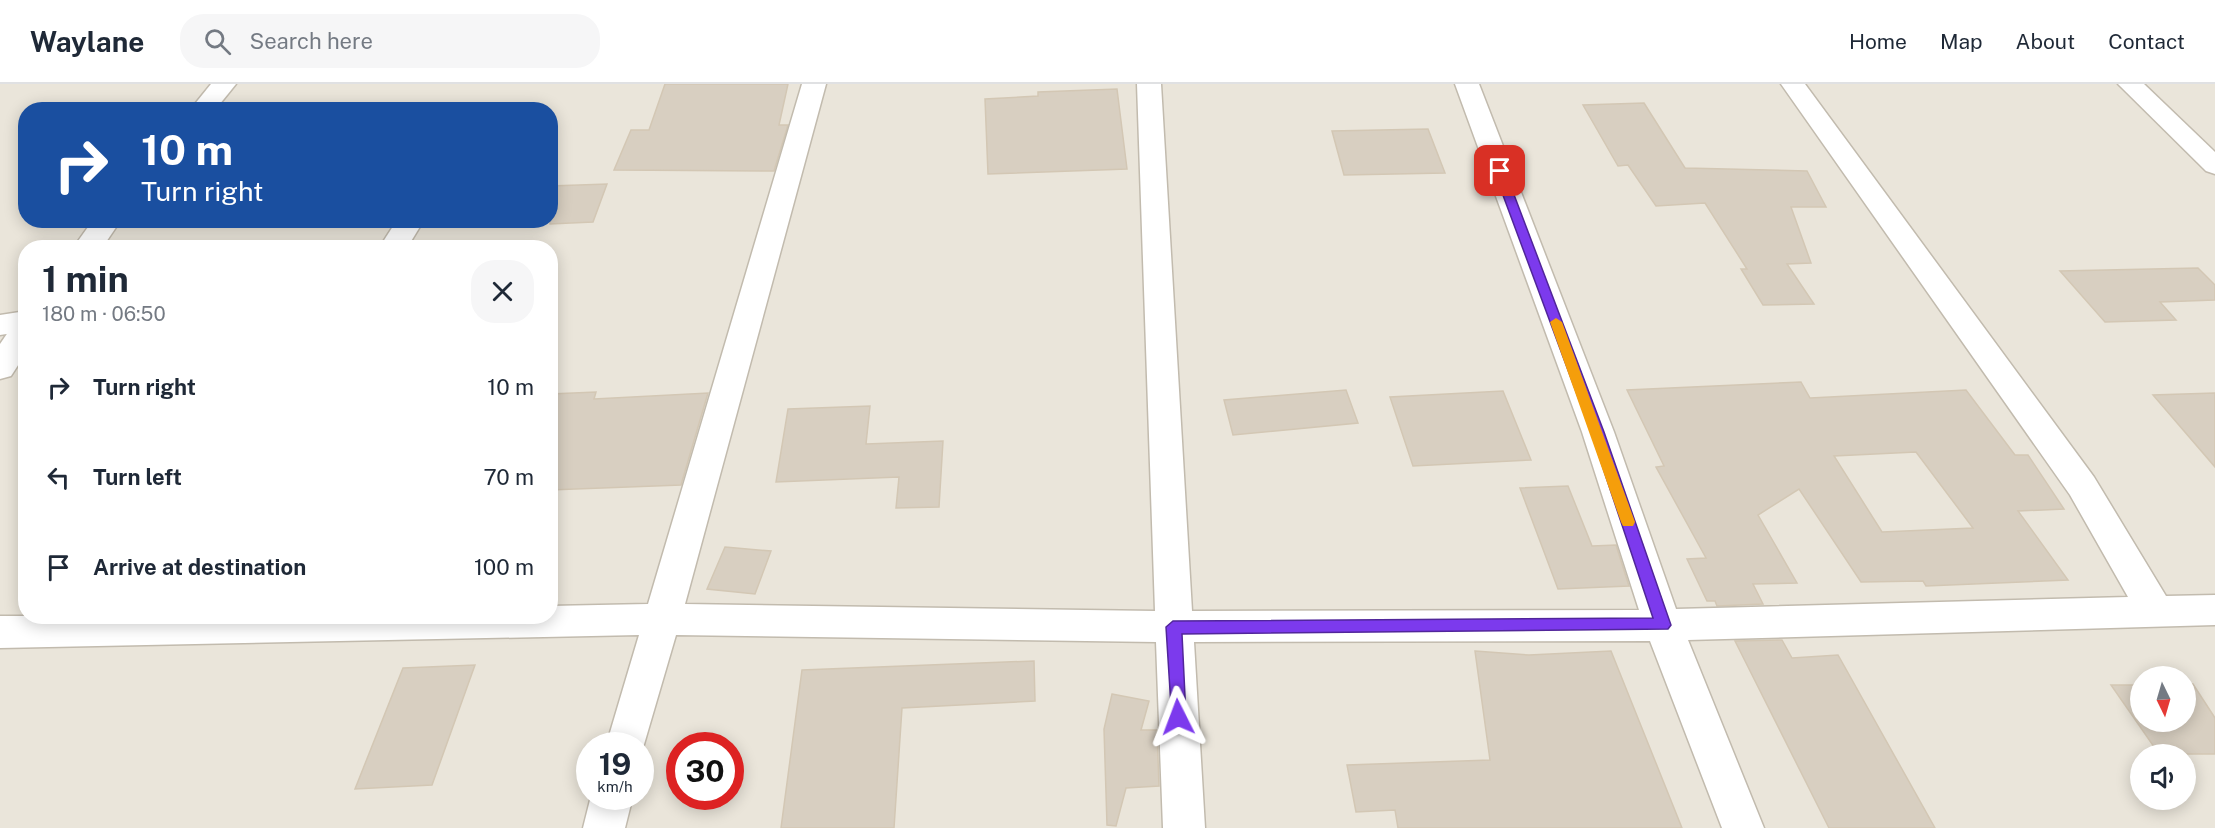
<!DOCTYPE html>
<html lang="en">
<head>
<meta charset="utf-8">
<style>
	body { margin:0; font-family:"Public Sans",sans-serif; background:#f6f6f7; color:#1f2937; height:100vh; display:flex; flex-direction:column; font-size:22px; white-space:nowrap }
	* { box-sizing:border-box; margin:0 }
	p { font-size:20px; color:#747a83 }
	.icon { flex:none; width:33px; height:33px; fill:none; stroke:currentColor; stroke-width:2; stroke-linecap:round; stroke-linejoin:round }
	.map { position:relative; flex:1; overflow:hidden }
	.drawer { position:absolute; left:18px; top:156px; width:540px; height:384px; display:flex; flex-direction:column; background:#fff; border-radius:24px; box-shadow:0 3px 15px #0003 }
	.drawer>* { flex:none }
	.hud { position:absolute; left:18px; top:18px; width:540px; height:126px; border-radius:24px; box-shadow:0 3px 15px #0003; background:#1a4fa0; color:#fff; overflow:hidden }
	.needle { width:39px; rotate:175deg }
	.fabs { position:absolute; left:2130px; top:582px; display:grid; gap:12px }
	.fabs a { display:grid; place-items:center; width:66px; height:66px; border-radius:50%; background:#fff; box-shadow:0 3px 15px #0003; font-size:30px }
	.speed { position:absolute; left:576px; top:648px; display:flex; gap:12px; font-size:30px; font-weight:700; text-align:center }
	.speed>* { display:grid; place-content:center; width:78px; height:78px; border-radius:50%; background:#fff; box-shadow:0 3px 15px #0003; line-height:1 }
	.speed small { font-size:15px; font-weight:400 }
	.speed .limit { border:9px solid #d22; background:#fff; color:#111 }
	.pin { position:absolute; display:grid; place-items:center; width:51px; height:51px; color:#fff; margin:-26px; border-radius:12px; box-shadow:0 3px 9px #0006 }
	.me { position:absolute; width:66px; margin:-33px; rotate:357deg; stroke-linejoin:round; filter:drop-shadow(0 0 4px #0008) }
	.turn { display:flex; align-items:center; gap:21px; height:126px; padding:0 24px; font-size:27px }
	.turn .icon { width:78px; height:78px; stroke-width:2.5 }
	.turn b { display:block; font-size:42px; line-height:51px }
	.round { display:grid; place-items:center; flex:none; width:63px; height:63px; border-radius:24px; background:#f6f6f7 }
	.headline { display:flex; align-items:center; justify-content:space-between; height:102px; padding:0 24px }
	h1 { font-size:36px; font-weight:700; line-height:45px }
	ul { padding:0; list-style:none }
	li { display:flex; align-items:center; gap:18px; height:90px; padding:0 24px }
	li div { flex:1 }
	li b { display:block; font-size:22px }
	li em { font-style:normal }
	header { display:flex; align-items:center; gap:36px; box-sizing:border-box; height:84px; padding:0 30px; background:#fff; border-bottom:2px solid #e0e1e3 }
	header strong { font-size:28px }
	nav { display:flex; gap:33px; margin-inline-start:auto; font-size:21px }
	.search { width:420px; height:54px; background:#f6f6f7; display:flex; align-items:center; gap:15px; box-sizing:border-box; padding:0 21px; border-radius:24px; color:#747a83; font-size:22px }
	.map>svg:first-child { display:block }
	.residential { fill:#eae5da; fill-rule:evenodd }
	.building { fill:#d8cfc1; stroke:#d3c7b4; stroke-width:1.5; fill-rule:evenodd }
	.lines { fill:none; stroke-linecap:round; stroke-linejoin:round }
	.minor-casing { stroke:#c2bbae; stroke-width:3 }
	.tertiary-casing { stroke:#c2bbae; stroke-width:3 }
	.minor { fill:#fff; fill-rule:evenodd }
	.tertiary { fill:#fff; fill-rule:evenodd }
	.route { fill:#7c3aed; stroke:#51269a; stroke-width:1.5 }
	.slow { fill:#f59e0b }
</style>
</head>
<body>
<header>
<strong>Waylane</strong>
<div class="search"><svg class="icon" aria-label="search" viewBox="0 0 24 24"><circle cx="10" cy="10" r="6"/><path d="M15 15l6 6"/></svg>Search here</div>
<nav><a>Home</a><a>Map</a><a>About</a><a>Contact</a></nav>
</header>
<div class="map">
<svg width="2215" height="744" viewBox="0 0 2215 744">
	<rect width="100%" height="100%" fill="#f6f3ec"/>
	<path class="residential" d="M0,0H2215V744H0ZM26,26H550V136H26ZM26,164H550V532H26ZM2140,592H2186V638H2140ZM590,662H640V712H590ZM680,662H730V712H680ZM2140,670H2186V716H2140Z"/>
	<g class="building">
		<path d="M665,0H788L779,41H788L774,87L614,86L631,46H649Z"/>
		<path d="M1117,5L1127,85L988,90L985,15L1038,12V8Z"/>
		<path d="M1644,19L1685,84L1807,87L1826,123H1791L1811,179L1787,180L1814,220L1763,221L1741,185H1747L1705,119L1656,122L1628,81L1618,82L1583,21Z"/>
		<path d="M1428,45L1445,89L1344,91L1332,47Z"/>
		<path d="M607,100L593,138L550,140V102Z"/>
		<path d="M2198,184L2215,201V216L2160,218L2176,236L2105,238L2060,187Z"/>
		<path d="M1801,298L1810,314L1966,306L2015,371H2028L2064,425L2018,427L2068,496L1926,502L1923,497L1861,498L1799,405L1758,431L1797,499L1753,500L1763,520L1717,522L1715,517H1707L1687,475L1706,474L1656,383L1664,382L1627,306ZM1916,368L1973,444L1882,448L1834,372Z"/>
		<path d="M1346,306L1358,339L1233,351L1224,316Z"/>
		<path d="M1503,307L1531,376L1413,382L1390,313Z"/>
		<path d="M596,308L594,315L708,309L681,401L550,406V310Z"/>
		<path d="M2215,309V383L2153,311Z"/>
		<path d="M870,322L866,360L943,357L939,423L896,424L899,393L776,398L788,325Z"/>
		<path d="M1568,402L1592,462L1616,461L1629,502L1558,505L1520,404Z"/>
		<path d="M725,463L771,467L755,510L707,505Z"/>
		<path d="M1782,556L1792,574L1838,571L1935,744H1829L1735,557Z"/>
		<path d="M1475,567L1529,571L1611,567L1682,744H1398L1395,726L1356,728L1347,681L1490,676Z"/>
		<path d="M1034,577L1035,617L902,624L894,744H781L802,586Z"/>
		<path d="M475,581L432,701L355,705L403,584Z"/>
		<path d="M2186,600H2193L2215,634V670H2159L2111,601H2140V638H2186Z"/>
		<path d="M1112,610L1149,617L1141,646H1157L1159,702L1126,704L1116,742L1107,741L1104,645Z"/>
	</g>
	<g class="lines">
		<g class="minor-casing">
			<g id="minor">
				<path d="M802,0H826L685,520L1155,527L1137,0H1161L1192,527L1639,526L1582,348L1455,0H1479L1614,348L1676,525L2128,513L2070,411L1781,0H1805L2094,393L2166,512L2215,511V541L1688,556L1764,744H1722L1650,557L1194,558L1205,744H1163L1156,558L676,551L640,674V662H606L639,551L0,564V532H550V522L648,520Z"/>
				<path d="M2118,0H2144L2215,68V90L2206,87Z"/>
				<path d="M397,136H424L407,164H379Z"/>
				<path d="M26,227V247L0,251V231Z"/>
				<path d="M591,712H633L625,744H583Z"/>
			</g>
		</g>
		<g class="tertiary-casing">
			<g id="tertiary">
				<path d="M211,0H236L215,26H190Z"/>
				<path d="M93,136H121L102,164H73Z"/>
				<path d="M26,235V269L11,292L0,295V260L15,238Z"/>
			</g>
		</g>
		<use href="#minor" class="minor"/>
		<use href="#tertiary" class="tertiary"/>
	</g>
	<path class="route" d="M1500,84L1505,87L1604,348L1671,541L1668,545L1182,550L1186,633L1184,638L1178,640L1172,638L1166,543L1173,537L1653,534L1591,348L1494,87Z"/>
	<path class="slow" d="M1556,234L1562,238L1635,438L1633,442H1623L1621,438L1550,238Z"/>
</svg>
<div class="fabs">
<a><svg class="needle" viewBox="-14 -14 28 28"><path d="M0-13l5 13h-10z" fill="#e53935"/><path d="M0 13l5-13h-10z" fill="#747a83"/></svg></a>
<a><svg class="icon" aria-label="sound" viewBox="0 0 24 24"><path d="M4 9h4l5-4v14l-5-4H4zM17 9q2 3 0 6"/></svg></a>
</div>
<div class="speed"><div>19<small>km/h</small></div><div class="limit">30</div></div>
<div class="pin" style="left:1500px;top:87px;background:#d93025"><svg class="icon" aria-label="arrive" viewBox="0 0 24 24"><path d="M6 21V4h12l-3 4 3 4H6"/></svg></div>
<svg class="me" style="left:1178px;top:633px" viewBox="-20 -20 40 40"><path d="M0-17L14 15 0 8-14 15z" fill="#7c3aed" stroke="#fff" stroke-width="4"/></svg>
<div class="hud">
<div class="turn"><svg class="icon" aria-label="right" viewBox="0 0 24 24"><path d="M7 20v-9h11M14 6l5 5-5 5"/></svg><div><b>10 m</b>Turn right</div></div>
</div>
<section class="drawer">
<div class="headline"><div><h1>1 min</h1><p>180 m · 06:50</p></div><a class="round"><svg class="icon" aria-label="close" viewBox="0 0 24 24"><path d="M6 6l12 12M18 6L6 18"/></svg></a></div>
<ul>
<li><svg class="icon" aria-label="right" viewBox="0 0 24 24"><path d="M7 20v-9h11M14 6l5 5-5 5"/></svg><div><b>Turn right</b></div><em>10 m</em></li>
<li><svg class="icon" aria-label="left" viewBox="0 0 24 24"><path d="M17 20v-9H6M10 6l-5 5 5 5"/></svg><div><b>Turn left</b></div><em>70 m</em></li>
<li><svg class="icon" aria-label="arrive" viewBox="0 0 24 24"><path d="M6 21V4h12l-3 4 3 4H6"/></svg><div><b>Arrive at destination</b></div><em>100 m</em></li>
</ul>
</section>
</div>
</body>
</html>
